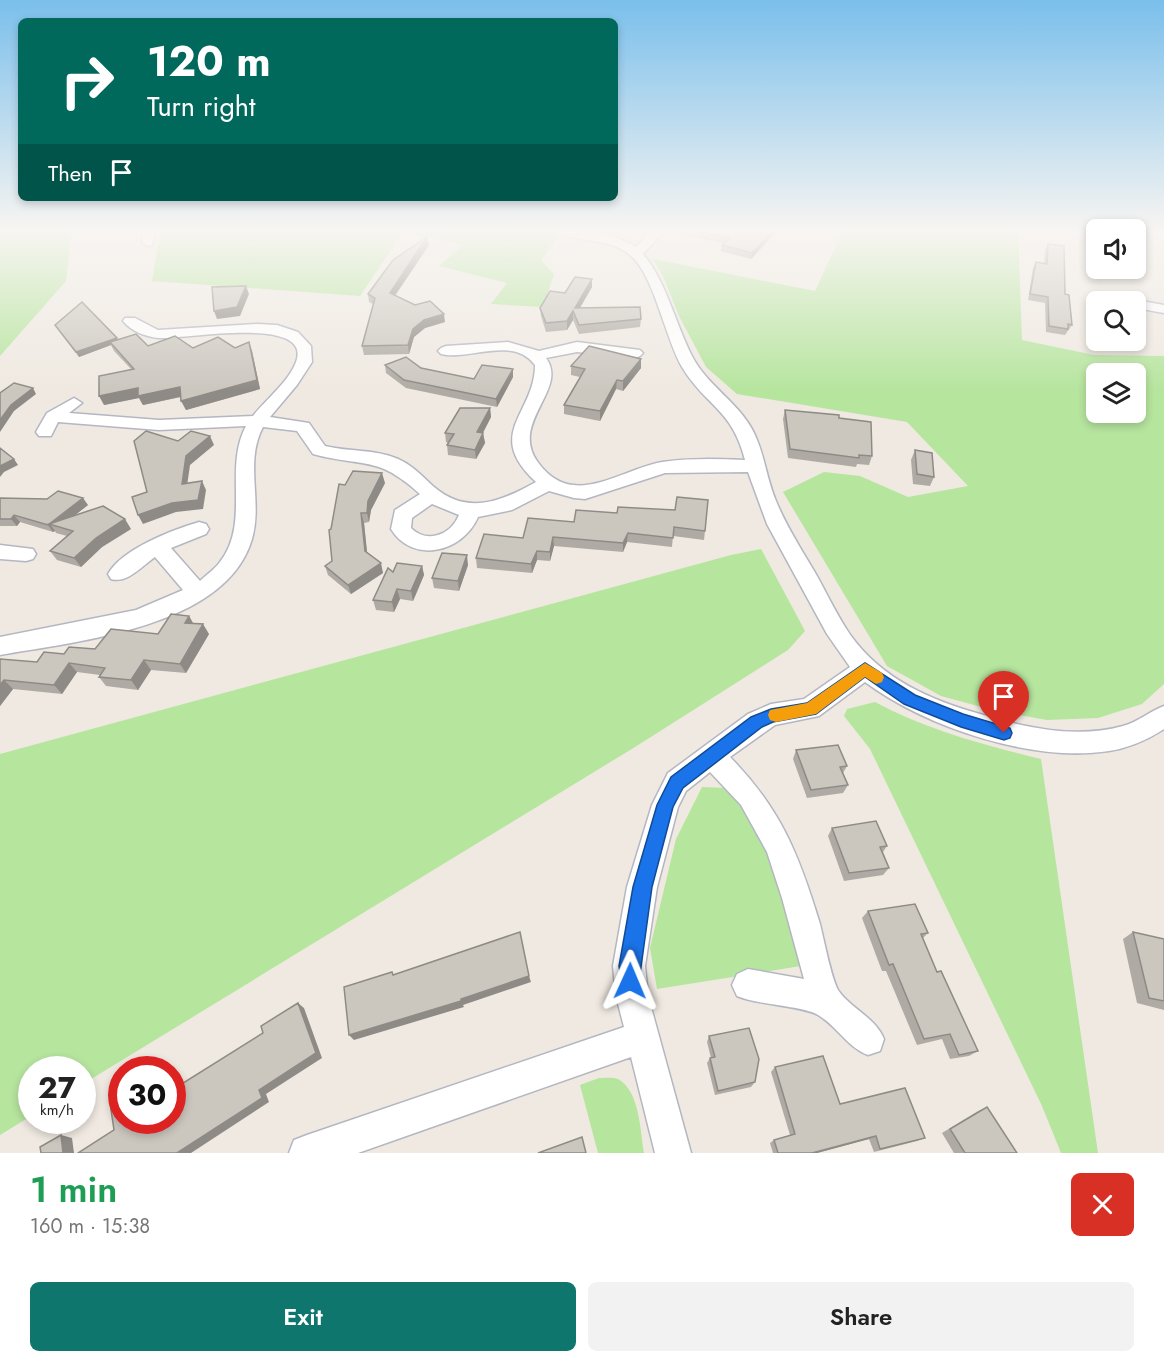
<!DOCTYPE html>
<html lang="en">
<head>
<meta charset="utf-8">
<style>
	body { margin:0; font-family:Jost,sans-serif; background:#f2f2f2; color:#222; height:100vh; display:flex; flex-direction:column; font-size:22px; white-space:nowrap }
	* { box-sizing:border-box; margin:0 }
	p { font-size:20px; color:#767676 }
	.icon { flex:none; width:33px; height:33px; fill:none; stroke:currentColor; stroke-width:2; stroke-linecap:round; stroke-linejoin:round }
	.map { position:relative; height:1153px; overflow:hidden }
	.drawer { display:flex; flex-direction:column; background:#fff; flex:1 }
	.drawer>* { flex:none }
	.banner { position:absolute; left:18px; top:18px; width:600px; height:183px; border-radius:9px; box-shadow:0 3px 9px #0003; background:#00695c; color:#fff; overflow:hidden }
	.controls { position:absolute; left:1086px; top:219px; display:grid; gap:12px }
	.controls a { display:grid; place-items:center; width:60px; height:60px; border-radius:9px; background:#fff; box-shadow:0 3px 9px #0003; font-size:30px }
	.speed { position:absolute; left:18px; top:1056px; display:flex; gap:12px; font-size:30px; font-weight:700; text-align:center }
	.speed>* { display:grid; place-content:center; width:78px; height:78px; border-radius:50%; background:#fff; box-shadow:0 3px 9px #0003; line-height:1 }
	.speed small { font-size:15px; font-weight:400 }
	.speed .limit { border:9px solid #d22; background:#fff; color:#111 }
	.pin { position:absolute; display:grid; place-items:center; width:51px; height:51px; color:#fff; margin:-62px -26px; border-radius:50% 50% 50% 0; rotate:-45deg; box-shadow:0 0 6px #0007 }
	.pin .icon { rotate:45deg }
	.me { position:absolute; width:66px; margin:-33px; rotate:1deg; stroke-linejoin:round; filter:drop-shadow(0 0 4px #0008) }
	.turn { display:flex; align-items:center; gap:21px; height:126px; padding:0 30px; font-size:27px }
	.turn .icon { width:78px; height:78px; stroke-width:2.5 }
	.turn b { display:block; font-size:42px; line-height:51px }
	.then { display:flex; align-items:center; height:57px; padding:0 30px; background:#0003; gap:12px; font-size:22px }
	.round { display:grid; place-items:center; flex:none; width:63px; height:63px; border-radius:9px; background:#f2f2f2 }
	.head { display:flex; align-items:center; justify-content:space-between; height:102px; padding:0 30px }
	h1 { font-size:36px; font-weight:600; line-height:45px; color:#1e9e55 }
	.button { display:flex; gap:12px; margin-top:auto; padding:12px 30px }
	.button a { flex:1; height:69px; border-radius:9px; background:#0f766e; color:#fff; font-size:24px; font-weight:600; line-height:69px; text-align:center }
	.button a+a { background:#f2f2f2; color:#222 }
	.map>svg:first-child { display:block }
	.green { fill:#b6e59e; fill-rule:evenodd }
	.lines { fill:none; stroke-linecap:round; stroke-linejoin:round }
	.minor-casing { stroke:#b4b7c1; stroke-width:3 }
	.minor { fill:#fff; fill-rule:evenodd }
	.wall { fill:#afaba4 }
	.shaded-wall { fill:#8e8b86 }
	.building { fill:#cbc7bf; stroke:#8e8b86; stroke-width:1.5 }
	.route { fill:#1a73e8; stroke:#114b97; stroke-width:1.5 }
	.slow { fill:#f59e0b }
</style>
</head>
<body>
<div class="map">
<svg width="1164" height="1153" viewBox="0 0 1164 1153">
	<rect width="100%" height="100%" fill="#efe9e1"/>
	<g class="green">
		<path d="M0,229H72L66,281L0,356Z"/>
		<path d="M161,229H405L360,296L152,281Z"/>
		<path d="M420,229H543L561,233L541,260L554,274L543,307L491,304L507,283L439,266L463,245L416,234Z"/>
		<path d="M844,229H1018L1022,340L1094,355L1164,356V684L1142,704L1098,718L1047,720L996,711L941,696L887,666L783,492L824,472L860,476L908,497L968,486L907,422L737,394L706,367L679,316L663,276L653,259L815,291ZM1096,374H1136V412H1096Z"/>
		<path d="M761,549L805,631L788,650L635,747L83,1084L82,1070H32L31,1116L0,1135V754L731,555Z"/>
		<path d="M875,702C927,730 984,745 1041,759L1098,1153H1061L1042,1106L870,749L844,716L847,709Z"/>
		<path d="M702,787L727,788L750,820L769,857L801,966L657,989L650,948L676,839Z"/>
		<path d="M599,1078C604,1078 613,1077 618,1079C640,1091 640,1131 644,1153H598L580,1085Z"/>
	</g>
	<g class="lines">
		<g class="minor-casing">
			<g id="minor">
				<path d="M144,229H156L152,245L148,246L142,242Z"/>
				<path d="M552,229C580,229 612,232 636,247L653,229H666L643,254C667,283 675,323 692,356C707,386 739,402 754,433C765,456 766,477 776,501C787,528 803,552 817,576C828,596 838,617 851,636C882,679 930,700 980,714C1026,728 1076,739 1123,726C1138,722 1150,711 1164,706V729C1147,740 1129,748 1109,751C1032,763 926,727 865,682L819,716L775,725L730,757C781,809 799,855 820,924C824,940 831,977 838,990C851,1009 875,1017 884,1039L880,1051L868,1055C847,1047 837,1026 818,1015C804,1006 758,1005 737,996L732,985L737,974L748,969L804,979L782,898L767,852L741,805L710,772L686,791L678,807L657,887L645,966L648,996L691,1153H655L631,1057L358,1153H289L294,1140L307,1135L624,1027L616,996L613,966L627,887L652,805L668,773L748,714L771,704L804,699L850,667L827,634L767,524L748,472L665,473L585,499L574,498L549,491L512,510L478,517C463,552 413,565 391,529L395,510L420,494C376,454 364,468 313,454L297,431L263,427C244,463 263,501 252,539C226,628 77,641 0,655V637L136,610L183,590L155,557C142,566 127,584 111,579L108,574C122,549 172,530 199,522L206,524L209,529L206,534L171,548L200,581C206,575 215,569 220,562C251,522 223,469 246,426L159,430L58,422L51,436H39L36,432L47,413L74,398L82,403L69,413L159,420L253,416C266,399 288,383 296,362C314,314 180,340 159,338C146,337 131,331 123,321L125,318H135L158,330L258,324L277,325L298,332L311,346L312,362L297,385L270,417L309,423L325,446C349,452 375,449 398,459C412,465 423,477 434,487C468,516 502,501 536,482C483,433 535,414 535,365C513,335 469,361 441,354L438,351L441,348L446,346L508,342L539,351L577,342L640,350L643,353L640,356L635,358L577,352L546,358C569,389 510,422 537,461C572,511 618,470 662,462C690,458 718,459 745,460C732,408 705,406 682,367C665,338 654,274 630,255C608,236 572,244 552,229ZM432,504L459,515C451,535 427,544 411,528L412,518Z"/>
				<path d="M1102,295L1122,299L1124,302H1096V305L1095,299Z"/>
				<path d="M1136,300L1164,305V313L1136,308V302H1131Z"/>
				<path d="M0,545L33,549L36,554L33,559L26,561L0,559Z"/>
			</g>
		</g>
		<use href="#minor" class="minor"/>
	</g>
	<g class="wall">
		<path d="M676,229H779L751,259L721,251L722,245L724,243L675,233Z"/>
		<path d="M1048,244L1065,294L1072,325L1065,335L1046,332L1045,303L1028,300L1033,268L1036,262L1044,264L1045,249Z"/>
		<path d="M429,245L395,296L445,322L425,328L414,337L409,354L364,355L362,346L373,304L369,302L368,294Z"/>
		<path d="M592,287L580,308L641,319L640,327L579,334L573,320L567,330L546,332L541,316L540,308L565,293Z"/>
		<path d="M55,325L148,346L235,348L252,351L260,389L186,410L181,397L143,405L139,398L104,405L131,369L114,351L111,345L79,357Z"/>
		<path d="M641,359V368L623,391L616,389L600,421L564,414V405L580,377L571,375V366Z"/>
		<path d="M385,365L421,368L474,379L513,369V377L497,407L406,388L386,373Z"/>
		<path d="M490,408L491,417L483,433L485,443L476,459L448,455L447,445L448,443L446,442L445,433Z"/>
		<path d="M785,410L839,418L872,456L869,465L857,464L856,467L788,458L783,419Z"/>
		<path d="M915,450L934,477L930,486L913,484L911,460Z"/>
		<path d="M385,483L371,510L369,522L364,523L367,553L383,573L351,594L328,575L325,566L332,561L345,485Z"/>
		<path d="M0,498L88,505L75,515L131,529L102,547L81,567L57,560L50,551L67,536L56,533L55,531L53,532L20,522L17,526H0Z"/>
		<path d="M617,513L705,531L704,540L673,536L672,547L627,542L623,552L554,546L550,561L537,560L532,573L477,568L476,558L523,538L574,522Z"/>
		<path d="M468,565L459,591L434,588L432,578Z"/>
		<path d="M422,566L424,575L413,601L400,599L394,612L376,610L373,600L393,572Z"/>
		<path d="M189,616L193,623L209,634L186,673L151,670L138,690L106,686L99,677L100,675L77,672L62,694L13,689L0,706V659L37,662L64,654L95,649L158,634Z"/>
		<path d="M796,750L847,766L843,773L848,785L843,793L807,798L793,759Z"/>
		<path d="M832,828L887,846L883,852L889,868L883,875L844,881L828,836Z"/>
		<path d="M868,911L928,933L923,938L937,972L978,1051L969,1056L950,1059L942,1039L917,1045L886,971H882L862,918Z"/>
		<path d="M1133,932L1164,939V1010L1137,1003L1123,939Z"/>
		<path d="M709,1036L755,1082L751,1087L715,1095L707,1063L710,1058H711L707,1042Z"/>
		<path d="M775,1067L840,1104L925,1138L917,1141L874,1152L869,1139L817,1153H773L770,1143L774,1140L790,1135L771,1072Z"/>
		<path d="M987,1107L1017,1153H954L942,1133L978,1111Z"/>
	</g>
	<g class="shaded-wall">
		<path d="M775,229H779L751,259L752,253Z"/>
		<path d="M427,237L429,245L391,301L390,293Z"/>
		<path d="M592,279V287L575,316V308Z"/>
		<path d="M246,286L249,294L240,316L217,319L214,311Z"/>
		<path d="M573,311V320L567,330V321Z"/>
		<path d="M444,314L445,322L425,328L414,337L409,354L408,345L413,329L424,320Z"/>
		<path d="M117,338L119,343L110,342L111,345L79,357L76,352Z"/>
		<path d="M249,342L252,351L260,389L186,410L181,401Z"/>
		<path d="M641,359V368L623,391V381Z"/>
		<path d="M513,369V377L497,407L496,399Z"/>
		<path d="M617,380L616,389L600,421V411Z"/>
		<path d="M180,387L184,396L143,405L139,398L104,405L99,396L138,388Z"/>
		<path d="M33,388L36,394L14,411L0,432V420L11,405Z"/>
		<path d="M490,408L491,417L478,442L477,432Z"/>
		<path d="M483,433L485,443L476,459L475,450Z"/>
		<path d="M210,436L214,445L190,465L186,493L182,484L186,456Z"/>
		<path d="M14,459L18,465L4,472L0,477V466Z"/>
		<path d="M382,473L385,483L371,510L369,522L367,513L368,501Z"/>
		<path d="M202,481L206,490L203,509L176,512L143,524L138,515Z"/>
		<path d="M83,498L88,505L60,527L50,524Z"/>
		<path d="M361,513L364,523L368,561L365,551Z"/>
		<path d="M14,515L20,522L17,526L11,519Z"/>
		<path d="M125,519L131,529L102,547L81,567L74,558L96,538Z"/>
		<path d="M50,524L55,531L53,532L48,525Z"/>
		<path d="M628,533L627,542L623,552V543Z"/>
		<path d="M553,537L554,546L550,561V552Z"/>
		<path d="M537,551V560L532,573L531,564Z"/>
		<path d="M467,555L468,565L459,591L458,581Z"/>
		<path d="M381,563L383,573L351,594L348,585Z"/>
		<path d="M422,566L424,575L413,601L411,591Z"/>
		<path d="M397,589L400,599L394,612L392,602Z"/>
		<path d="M189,616L194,625L185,623Z"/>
		<path d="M203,624L209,634L186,673L180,664Z"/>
		<path d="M144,660L151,670L138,690L131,680Z"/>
		<path d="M69,663L77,672L62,694L54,685Z"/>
		<path d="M4,680L13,689L0,706V685Z"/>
		<path d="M529,976L531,982L463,1005L464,1007L354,1040L349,1035Z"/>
		<path d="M298,1003L304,1008L322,1058L266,1094L269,1102L191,1153H177L259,1090Z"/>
		<path d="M61,1135L72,1138L74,1153H63Z"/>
		<path d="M876,1136L869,1139L817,1153H812Z"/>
	</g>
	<g class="building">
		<path d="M688,229H775L752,253L722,245L730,238Z"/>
		<path d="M427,237L390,293L415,305L430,301L444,314L424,320L413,329L408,345L362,346L375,298L368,294L393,260Z"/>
		<path d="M1048,244L1064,246L1065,294L1069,295L1072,325L1068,324V329L1049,326L1048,297L1030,294L1036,262L1047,264Z"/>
		<path d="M575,277L592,279L575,308L640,307L641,319L579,325L573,311L567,321L546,323L540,308L550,291L565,293Z"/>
		<path d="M246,286L237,307L214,311L212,287Z"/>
		<path d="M82,302L117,338L76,352L55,325Z"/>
		<path d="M136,334L148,346L175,336L193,348L218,337L235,348L249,342L257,380L181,401L180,387L138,396V388L99,396V376L134,369L110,342Z"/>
		<path d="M589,346L641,359L623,381L617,380L600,411L564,405L585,369L571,366Z"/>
		<path d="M406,357L421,368L474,379L482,365L513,369L496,399L404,380L385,365Z"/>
		<path d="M14,383L33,388L11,405L0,420V393Z"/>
		<path d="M460,408H490L477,432L483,433L475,450L447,445L454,434L445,433Z"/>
		<path d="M785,410L839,415V418L871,422L872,456L859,455V458L790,449Z"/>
		<path d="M146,431L178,441L191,431L210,436L186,456L182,484L202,481L198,500L172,503L138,515L132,497L147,492L134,441Z"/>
		<path d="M0,448L14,459L0,466Z"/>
		<path d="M915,450L932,453L934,477L917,474Z"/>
		<path d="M353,471L382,473L368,501L367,513H361L365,551L381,563L348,585L325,566L332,561L329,530L331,529L339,484L345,485Z"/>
		<path d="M58,491L83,498L48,525L14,515L11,519H0V498L47,499Z"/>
		<path d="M677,497L708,500L705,531L674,527L673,538L628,533L623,543L553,537L550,552L537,551L531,564L476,558L484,534L523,538L528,518L574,522L576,510L617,513L618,507L675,510Z"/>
		<path d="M103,506L125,519L96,538L74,558L50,551L73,531L49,524Z"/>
		<path d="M442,553L467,555L458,581L432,578Z"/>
		<path d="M397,563L422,566L411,591L397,589L392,602L373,600L388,568L393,572Z"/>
		<path d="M171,614L189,616L185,623L203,624L180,664L144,660L131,680L99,677L105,668L69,663L54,685L4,680L0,685V659L37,662L44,652L64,654L69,647L95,649L111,629L158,634Z"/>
		<path d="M838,745L847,766L840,767L848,785L811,790L796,750Z"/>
		<path d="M876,821L887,846L880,847L889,868L849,873L832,828Z"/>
		<path d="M915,904L928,933L921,934L937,972L941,971L978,1051L959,1055L950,1034L924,1039L893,964L889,965L868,911Z"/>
		<path d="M520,932L529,976L461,999V1001L349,1035L344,987L392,972L393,975Z"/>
		<path d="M1133,932L1164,939V1001L1149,998Z"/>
		<path d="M298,1003L316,1053L259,1090L262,1098L177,1153H78L114,1130L110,1103L122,1096V1120H172V1090L263,1033L261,1026Z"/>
		<path d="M749,1028L759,1059L755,1082L718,1091L710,1058L715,1057L709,1036Z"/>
		<path d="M823,1056L840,1104L905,1088L925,1138L880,1149L876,1136L812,1153H778L774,1140L795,1134L775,1067Z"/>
		<path d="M987,1107L1017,1153H965L950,1129Z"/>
		<path d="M61,1135L63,1153H41L40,1147Z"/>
		<path d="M582,1137L586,1153H538Z"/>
	</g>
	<linearGradient id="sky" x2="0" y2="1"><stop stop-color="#7abfeb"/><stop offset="0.59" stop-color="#f8f5f2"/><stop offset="1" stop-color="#f8f5f2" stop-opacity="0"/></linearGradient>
	<rect width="1164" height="391" fill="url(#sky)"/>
	<path class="route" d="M865,663L915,695L963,714L1010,728L1012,733L1010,738L1004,740L961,727L904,704L865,677L816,714L773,722L762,727L683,788L673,807L652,887L638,989L630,992L623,989L619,966L633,887L657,805L671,777L751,717L771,709L807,703Z"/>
	<path class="slow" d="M865,663L882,673L884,677L882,682L876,684L865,677L816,714L776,722L770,720L768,715L770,710L807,703Z"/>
</svg>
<div class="controls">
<a><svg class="icon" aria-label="sound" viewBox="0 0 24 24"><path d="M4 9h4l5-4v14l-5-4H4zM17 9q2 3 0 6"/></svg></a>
<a><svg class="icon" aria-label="search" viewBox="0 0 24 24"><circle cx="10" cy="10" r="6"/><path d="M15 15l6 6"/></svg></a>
<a><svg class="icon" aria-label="layers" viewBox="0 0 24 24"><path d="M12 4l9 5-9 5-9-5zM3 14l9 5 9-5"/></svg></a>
</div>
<div class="speed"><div>27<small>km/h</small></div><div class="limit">30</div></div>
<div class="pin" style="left:1004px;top:733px;background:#d93025"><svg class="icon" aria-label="arrive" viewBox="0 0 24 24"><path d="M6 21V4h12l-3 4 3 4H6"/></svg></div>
<svg class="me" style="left:630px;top:981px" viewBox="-20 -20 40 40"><path d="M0-17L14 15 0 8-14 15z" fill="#1a73e8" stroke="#fff" stroke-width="4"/></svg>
<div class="banner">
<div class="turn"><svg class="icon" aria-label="right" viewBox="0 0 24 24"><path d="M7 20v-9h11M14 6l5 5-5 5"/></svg><div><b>120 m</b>Turn right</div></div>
<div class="then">Then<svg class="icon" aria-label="arrive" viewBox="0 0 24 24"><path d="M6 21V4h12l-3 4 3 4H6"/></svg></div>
</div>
</div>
<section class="drawer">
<div class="head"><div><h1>1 min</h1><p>160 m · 15:38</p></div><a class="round" style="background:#d93025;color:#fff"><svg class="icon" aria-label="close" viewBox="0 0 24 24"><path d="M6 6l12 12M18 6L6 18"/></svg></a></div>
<div class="button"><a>Exit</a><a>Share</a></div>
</section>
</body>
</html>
